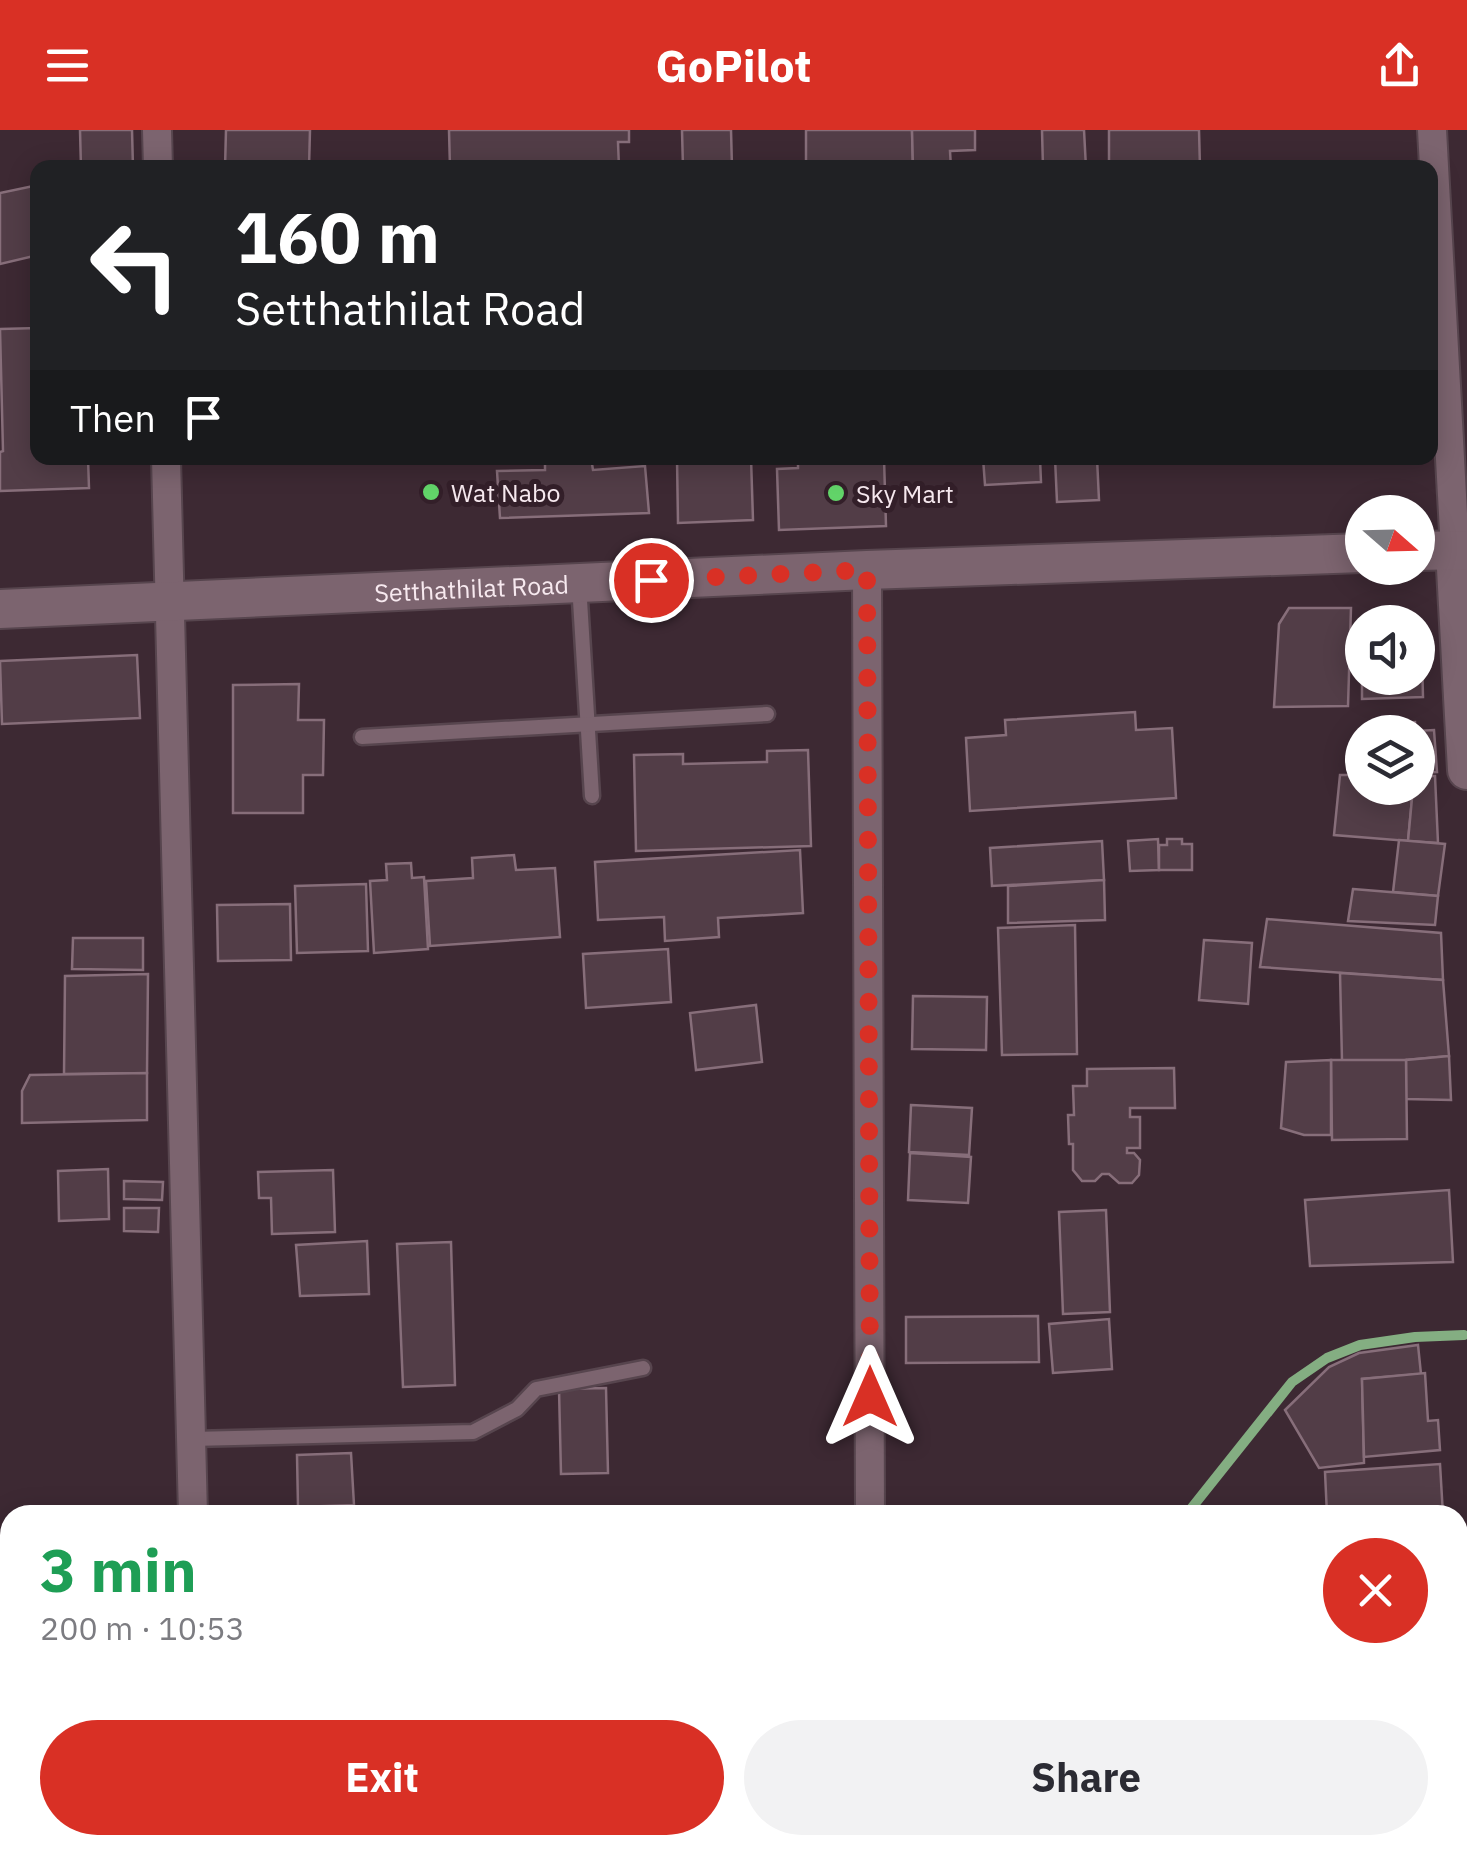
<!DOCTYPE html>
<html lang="en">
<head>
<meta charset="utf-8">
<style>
	body { margin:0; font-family:"IBM Plex Sans",sans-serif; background:#f2f2f3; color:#2b2b33; height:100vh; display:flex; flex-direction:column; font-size:38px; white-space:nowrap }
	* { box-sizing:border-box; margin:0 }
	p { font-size:32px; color:#7c7c81 }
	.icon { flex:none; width:55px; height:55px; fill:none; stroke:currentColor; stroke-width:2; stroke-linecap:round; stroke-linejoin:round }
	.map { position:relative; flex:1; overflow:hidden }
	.sheet { position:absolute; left:0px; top:1375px; width:1468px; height:350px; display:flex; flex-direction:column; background:#fff; border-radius:30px 30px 0 0; box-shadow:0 5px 25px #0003 }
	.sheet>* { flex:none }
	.top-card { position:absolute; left:30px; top:30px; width:1408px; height:305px; border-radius:20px; box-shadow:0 5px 25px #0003; background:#202124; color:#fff; overflow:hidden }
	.needle { width:65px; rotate:110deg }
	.controls { position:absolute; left:1345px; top:365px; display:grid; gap:20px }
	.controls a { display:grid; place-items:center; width:90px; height:90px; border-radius:50%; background:#fff; box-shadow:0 5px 25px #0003; font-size:50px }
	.pin { position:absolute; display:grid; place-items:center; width:85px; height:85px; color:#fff; margin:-42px; border:5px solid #fff; border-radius:50%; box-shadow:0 2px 10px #0007 }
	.me { position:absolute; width:110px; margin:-55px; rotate:0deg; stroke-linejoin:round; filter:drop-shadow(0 0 8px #0008) }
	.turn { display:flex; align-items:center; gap:35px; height:210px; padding:0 40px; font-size:45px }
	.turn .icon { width:130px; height:130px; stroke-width:2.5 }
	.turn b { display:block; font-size:70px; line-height:85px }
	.then { display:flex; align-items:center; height:95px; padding:0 40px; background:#0003; gap:20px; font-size:38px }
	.round { display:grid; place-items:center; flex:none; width:105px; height:105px; border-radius:52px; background:#f2f2f3 }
	.overview { display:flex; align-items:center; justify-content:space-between; height:170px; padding:0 40px }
	h1 { font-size:60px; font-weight:700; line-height:75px; color:#1e9e55 }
	.primary-button { display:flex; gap:20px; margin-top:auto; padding:20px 40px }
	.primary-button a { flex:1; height:115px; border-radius:60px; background:#d93025; color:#fff; font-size:40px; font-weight:700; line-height:115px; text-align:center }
	.primary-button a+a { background:#f2f2f3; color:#2b2b33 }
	header { display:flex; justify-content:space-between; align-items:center; height:130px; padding:0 40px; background:#d93025; color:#fff; font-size:45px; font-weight:700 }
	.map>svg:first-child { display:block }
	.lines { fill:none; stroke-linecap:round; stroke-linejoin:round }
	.stream { stroke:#84ae82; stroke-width:10 }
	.building { fill:#523d47; stroke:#876e7a; stroke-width:2.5 }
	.lane-casing { stroke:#57454e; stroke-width:19 }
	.street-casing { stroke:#57454e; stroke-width:32 }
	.secondary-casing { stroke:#57454e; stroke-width:42 }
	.lane { stroke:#7c646f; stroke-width:14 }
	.street { stroke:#7c646f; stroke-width:28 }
	.secondary { stroke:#7c646f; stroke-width:38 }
	.route { stroke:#d93025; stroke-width:18; stroke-dasharray:0 32.4 }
	.poi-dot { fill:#62d469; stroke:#331f29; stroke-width:4 }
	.labels { text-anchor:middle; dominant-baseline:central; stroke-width:10; stroke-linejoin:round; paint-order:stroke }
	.poi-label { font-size:25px; fill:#f7e9ef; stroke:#331f29; text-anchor:start }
	.street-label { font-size:25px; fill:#f7e9ef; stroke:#331f29 }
</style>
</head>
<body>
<header><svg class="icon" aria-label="menu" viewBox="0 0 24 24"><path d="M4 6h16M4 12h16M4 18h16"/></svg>GoPilot<svg class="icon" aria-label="share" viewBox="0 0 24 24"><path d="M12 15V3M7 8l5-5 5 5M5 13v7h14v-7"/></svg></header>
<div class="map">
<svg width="1467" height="1725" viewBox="0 0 1467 1725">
	<rect width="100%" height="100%" fill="#3d2933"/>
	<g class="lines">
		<g class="stream">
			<path d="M1186,1385L1292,1252L1327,1228L1360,1215L1415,1207L1464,1205"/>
			<path d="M815,1725L816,1715"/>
		</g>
	</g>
	<g class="building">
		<path d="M80,0H132L133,38H81Z"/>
		<path d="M226,0H310L309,38H225Z"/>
		<path d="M449,0H629V12H618L619,38H450Z"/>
		<path d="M682,0H731L732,38H683Z"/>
		<path d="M806,0H912L913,38H806Z"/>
		<path d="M912,0H975V20L950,21L951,38H913Z"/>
		<path d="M1042,0H1084L1086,38H1043Z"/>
		<path d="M1109,0H1199L1200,38H1109Z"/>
		<path d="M38,55V125L0,134V63Z"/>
		<path d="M38,198V328H88L89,358L0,361V322L3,321L0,199Z"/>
		<path d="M591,328L593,340L645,336L649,383L500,388L497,341L545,340V329Z"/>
		<path d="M677,328H751L753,390L678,393Z"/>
		<path d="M798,328H884L886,396L779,400L777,339L798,338Z"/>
		<path d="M983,328H1040L1041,352L985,355Z"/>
		<path d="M1055,328H1097L1099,370L1057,372Z"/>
		<path d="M1289,478H1351L1348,576L1274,577L1279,494Z"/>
		<path d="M1362,504V548H1418V527H1422L1423,567L1362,569Z"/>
		<path d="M137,525L140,588L2,594L0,531Z"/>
		<path d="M299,554L298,590H324L323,645H303V683H233V555Z"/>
		<path d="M1135,582L1136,600L1172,598L1176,668L970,681L966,608L1006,605L1005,590Z"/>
		<path d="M1415,592V601L1434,600L1437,642L1421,643L1420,636H1418V602H1373V595Z"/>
		<path d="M1355,605H1362V640H1357Z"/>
		<path d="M808,620L811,716L636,721L634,625L683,624V634L767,632V621Z"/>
		<path d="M1340,645H1362V658H1413L1408,711L1334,705Z"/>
		<path d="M1418,646H1435L1438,713L1408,711L1413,658H1418Z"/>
		<path d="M1158,709L1159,740L1130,741L1128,711Z"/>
		<path d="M1167,709H1182V714H1192V740H1159V715H1167Z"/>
		<path d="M1399,710L1445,714L1438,766L1393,762Z"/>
		<path d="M1102,711L1104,750L992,756L990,718Z"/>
		<path d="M800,720L803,783L718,788L719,807L665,811L664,787L598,790L595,732Z"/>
		<path d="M514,725L516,740L555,738L560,807L430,816L426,751L473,748L472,728Z"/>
		<path d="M411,733L412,748L424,747L428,819L374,823L370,751L387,750L386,734Z"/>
		<path d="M1104,750L1105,790L1008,793V756Z"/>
		<path d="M366,754L368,821L297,823L295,756Z"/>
		<path d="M1353,759L1438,766L1435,795L1348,791Z"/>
		<path d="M290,774L291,830L218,831L217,775Z"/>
		<path d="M1267,789L1441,803L1443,850L1260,837Z"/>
		<path d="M1075,795L1077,924L1002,925L998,798Z"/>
		<path d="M73,808H143V840L72,839Z"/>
		<path d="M1204,810L1252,813L1248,874L1199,870Z"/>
		<path d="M668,819L671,872L586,878L583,824Z"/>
		<path d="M1340,843L1443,850L1449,926L1406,930L1342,931Z"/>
		<path d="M148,844L147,943L64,944L65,846Z"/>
		<path d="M913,866L987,867L986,920L912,919Z"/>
		<path d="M756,875L762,932L696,940L690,883Z"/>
		<path d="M1449,926L1451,970L1406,969V930Z"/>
		<path d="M1331,930H1406L1407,1009L1332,1010Z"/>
		<path d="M1331,930V1005H1304L1281,998L1286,932Z"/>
		<path d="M1174,938L1175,978H1130V987H1140V1018H1127V1023H1134L1140,1030L1139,1045L1132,1053H1119L1109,1044H1102L1095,1051H1082L1073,1040V1014H1069L1068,985H1074L1073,956H1087V939Z"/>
		<path d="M147,943V990L22,993V961L30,945Z"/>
		<path d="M911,975L972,978L969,1025L909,1022Z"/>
		<path d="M910,1023L971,1027L968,1073L908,1070Z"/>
		<path d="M108,1039L109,1089L59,1091L58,1041Z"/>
		<path d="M333,1040L335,1102L272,1104L271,1068H259L258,1042Z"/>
		<path d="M124,1051L163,1052L162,1070L124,1069Z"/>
		<path d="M1449,1060L1453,1132L1310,1136L1305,1070Z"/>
		<path d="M124,1078H159L158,1102L124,1101Z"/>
		<path d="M1106,1080L1110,1182L1063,1184L1059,1082Z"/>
		<path d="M367,1111L369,1164L300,1166L296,1115Z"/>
		<path d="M451,1112L455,1255L403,1257L397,1114Z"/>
		<path d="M1038,1186L1039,1232L906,1233V1187Z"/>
		<path d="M1109,1189L1112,1239L1053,1243L1049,1194Z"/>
		<path d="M1418,1215L1421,1244L1362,1249L1364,1333L1319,1338L1285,1280L1329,1237L1359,1223Z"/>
		<path d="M1425,1243L1428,1291L1438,1290L1440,1320L1364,1327L1362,1249Z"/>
		<path d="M606,1258L608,1343L561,1344L559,1259Z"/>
		<path d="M351,1323L354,1375L298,1377L297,1325Z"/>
		<path d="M1440,1334L1443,1385H1327L1325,1342Z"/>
		<path d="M1458,1446H1461L1463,1493H1458Z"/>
		<rect x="1458" y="1518" width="9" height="40"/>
		<rect x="1458" y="1558" width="9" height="36"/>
		<rect x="1458" y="1594" width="9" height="41"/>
		<path d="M1467,1658V1706H1458V1659Z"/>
	</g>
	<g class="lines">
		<g class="lane-casing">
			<g id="lane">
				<path d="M579,454L592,666"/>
				<path d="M362,607L767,584"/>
				<path d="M191,1309L473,1302L517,1279L536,1259L643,1238"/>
				<path d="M1338,1725L1456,1715"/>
			</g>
		</g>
		<g class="street-casing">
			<g id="street">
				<path d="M157,0L158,38"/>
				<path d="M1432,0L1455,420"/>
				<path d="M166,328L193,1385"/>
				<path d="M867,440L870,1385"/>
				<path d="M199,1715V1725"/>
				<path d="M852,1725L853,1715"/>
			</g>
		</g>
		<g class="secondary-casing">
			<g id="secondary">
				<path d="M1455,420L1467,640"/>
				<path d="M1418,421L1467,420"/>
				<path id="s1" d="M0,479L867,440L1362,423"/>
			</g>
		</g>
		<use href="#lane" class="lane"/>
		<use href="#street" class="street"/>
		<use href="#secondary" class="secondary"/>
	</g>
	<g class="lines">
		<path class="route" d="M651,450L867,440L870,1267"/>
	</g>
	<g class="poi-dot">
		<circle cx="431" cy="362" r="10"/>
		<circle cx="836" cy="363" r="10"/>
	</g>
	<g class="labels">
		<g class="poi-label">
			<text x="451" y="362">Wat Nabo</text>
			<text x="856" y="363">Sky Mart</text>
		</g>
		<g class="street-label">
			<text stroke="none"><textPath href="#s1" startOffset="472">Setthathilat Road</textPath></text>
		</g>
	</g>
</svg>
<div class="controls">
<a><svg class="needle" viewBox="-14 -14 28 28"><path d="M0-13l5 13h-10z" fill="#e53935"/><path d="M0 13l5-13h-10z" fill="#7c7c81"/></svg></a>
<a><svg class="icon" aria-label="sound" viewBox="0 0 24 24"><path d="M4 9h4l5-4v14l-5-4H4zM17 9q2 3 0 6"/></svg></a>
<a><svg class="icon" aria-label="layers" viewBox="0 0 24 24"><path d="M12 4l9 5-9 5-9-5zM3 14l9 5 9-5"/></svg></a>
</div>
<div class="pin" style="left:651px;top:450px;background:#d93025"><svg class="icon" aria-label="arrive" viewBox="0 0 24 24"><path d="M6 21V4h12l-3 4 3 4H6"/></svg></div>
<svg class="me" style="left:870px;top:1267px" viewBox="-20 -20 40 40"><path d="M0-17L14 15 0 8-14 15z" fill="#d93025" stroke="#fff" stroke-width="4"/></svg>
<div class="top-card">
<div class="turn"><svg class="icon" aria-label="left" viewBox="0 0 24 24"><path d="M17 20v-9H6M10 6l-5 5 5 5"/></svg><div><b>160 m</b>Setthathilat Road</div></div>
<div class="then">Then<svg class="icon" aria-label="arrive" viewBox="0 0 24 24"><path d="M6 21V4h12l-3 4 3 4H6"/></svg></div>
</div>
<section class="sheet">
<div class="overview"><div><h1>3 min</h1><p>200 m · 10:53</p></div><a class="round" style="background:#d93025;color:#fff"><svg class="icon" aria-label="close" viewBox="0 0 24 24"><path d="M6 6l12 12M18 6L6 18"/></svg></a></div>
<div class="primary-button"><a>Exit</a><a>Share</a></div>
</section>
</div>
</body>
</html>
